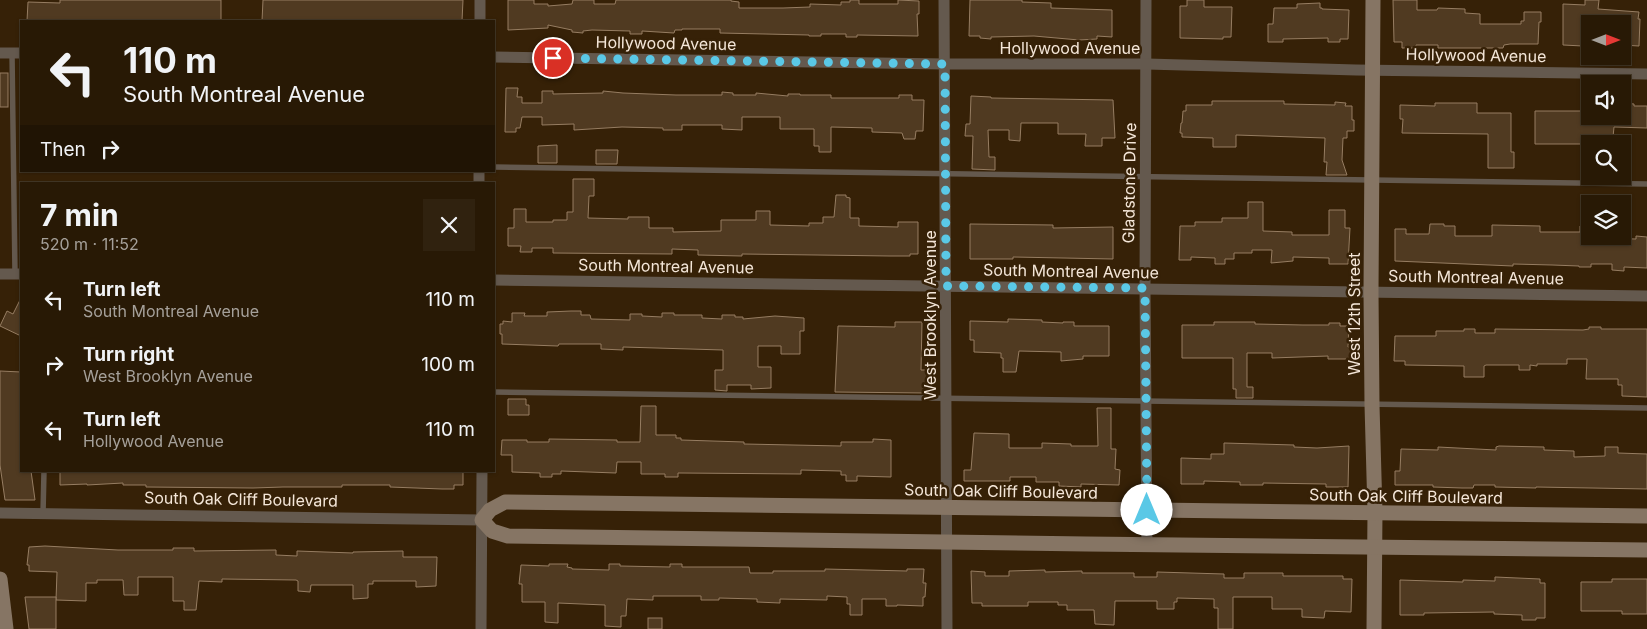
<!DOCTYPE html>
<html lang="en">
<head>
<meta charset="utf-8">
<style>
	body { margin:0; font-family:Inter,sans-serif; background:#30220f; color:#f1f3f6; height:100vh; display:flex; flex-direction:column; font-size:19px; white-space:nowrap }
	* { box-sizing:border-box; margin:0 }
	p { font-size:16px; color:#a5a09a }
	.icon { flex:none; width:28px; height:28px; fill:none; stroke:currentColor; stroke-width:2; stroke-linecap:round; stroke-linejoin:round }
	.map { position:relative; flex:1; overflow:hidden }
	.side { position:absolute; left:20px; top:182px; width:475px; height:290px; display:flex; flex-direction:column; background:#281905; border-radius:0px; box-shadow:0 1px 4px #0004,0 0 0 1px #443827 }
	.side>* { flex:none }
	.guide { position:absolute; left:20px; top:20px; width:475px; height:152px; border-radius:0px; box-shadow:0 1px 4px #0004,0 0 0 1px #443827; background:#281905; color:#f1f3f6; overflow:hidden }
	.needle { width:32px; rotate:90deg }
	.tools { position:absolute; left:1581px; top:15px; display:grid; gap:10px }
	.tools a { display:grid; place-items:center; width:50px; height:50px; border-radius:0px; background:#281905; box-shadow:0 1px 4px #0004,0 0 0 1px #443827; font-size:25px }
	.pin { position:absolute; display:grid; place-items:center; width:42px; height:42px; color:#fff; margin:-21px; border:2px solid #fff; border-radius:50%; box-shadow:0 1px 5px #0007 }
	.me { position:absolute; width:55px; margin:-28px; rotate:0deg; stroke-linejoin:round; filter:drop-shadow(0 0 4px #0008) }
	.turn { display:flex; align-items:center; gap:18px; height:105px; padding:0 20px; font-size:22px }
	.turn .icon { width:65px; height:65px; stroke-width:2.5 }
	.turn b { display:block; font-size:35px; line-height:42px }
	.then { display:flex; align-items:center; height:48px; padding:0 20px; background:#0003; gap:10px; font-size:19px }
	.round { display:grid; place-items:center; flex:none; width:52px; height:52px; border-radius:0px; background:#30220f }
	.head { display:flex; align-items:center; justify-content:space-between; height:85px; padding:0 20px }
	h1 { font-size:30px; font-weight:700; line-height:38px }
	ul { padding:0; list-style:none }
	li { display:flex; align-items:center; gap:15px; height:65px; padding:0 20px }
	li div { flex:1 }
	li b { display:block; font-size:19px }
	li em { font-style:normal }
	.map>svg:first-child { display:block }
	.building { fill:#503a21; stroke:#967d62 }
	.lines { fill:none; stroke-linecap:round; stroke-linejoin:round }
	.lane { stroke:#64594e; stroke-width:5.5 }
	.street { stroke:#64594e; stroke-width:11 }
	.secondary { stroke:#867564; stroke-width:15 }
	.route { stroke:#5ac8e6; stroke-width:9; stroke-dasharray:0 16.2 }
	.labels { text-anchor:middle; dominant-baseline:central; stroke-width:5; stroke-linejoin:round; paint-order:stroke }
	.street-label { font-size:16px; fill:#f4e6d8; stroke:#362107 }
</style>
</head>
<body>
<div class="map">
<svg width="1647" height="629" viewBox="0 0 1647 629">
	<rect width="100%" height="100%" fill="#362107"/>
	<g class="building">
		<path d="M60,0H221V21H27L28,2L60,3Z"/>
		<path d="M263,0H463L462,21H262Z"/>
		<path d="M508,0H534V4H548V6L572,4L573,0H594V4H615L616,0H731V1L739,2V8H783L810,7V4L841,5V2H850V0H859V4H898V0L919,1V14H917L918,36L857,35V37H846V34H821V36H809V35L720,33V29H682V30H675L674,33L642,31V34H630V31L592,30L583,31V33L572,32V30L548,25V28L508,30Z"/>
		<path d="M970,0H1022V2L1051,3V8L1112,10V37L1097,36V39L1079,40L1034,36L991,37V39L980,38V36H969Z"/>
		<path d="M1187,0H1204V7H1232L1231,37H1223V39L1180,38V6H1187Z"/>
		<path d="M1393,0H1417V10H1437L1438,8L1465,9V13L1480,14V24H1521V21H1524V12H1541V22H1539L1538,44H1510L1504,45L1503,48H1438V45H1416V48H1402V42H1394Z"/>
		<path d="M1585,0H1599L1598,9L1639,12L1638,19H1640L1639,46L1622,45V24H1584L1583,46L1563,45V4L1585,5Z"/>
		<path d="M1320,3V8H1322V9L1349,10L1348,39H1340V42H1328V38L1283,39V42H1268V24H1273L1274,8H1297V4Z"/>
		<rect x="0" y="73" width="8" height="34"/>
		<path d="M506,88H518L517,97H522V103H542V91H553V94L603,93V91L623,93L676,95H722V92L733,93V95H756V93L788,96V94H800V95H831V98H899V95H912V100H924L923,131H916L915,139H904L902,133L872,132V128L831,127V152H819V146H814V129H780V117H742V130L722,129V125H682V130H663V128L622,127L574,130V124L542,125V117H522L520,128H516V132H505Z"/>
		<path d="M971,96L991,97V98L1113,100L1115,138H1102V146H1085L1086,134H1058V123H1021L1020,141L1009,140V130H988L989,157H995V170L972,169L973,136H965L966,124H970Z"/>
		<path d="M1212,101H1284V104L1335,105V102L1346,103L1345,106H1352V120H1354V131H1347V138H1343L1342,160L1347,175H1326L1327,162H1324L1325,138L1236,135V147H1213V138L1182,137V133H1180L1181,123H1182L1183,111H1186V105H1212Z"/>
		<path d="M1435,103H1477V113H1511V152H1514V168H1488V134L1402,133L1403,119H1400V105L1435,106Z"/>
		<path d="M1622,103L1634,104V106H1647V128L1614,127L1613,137H1582V144H1535V111H1590V116H1622Z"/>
		<path d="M557,145V163H538V146Z"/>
		<path d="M596,150H618L617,164H596Z"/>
		<path d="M573,179H594V196H589L588,218L628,219V217H649V228H673V232L721,231V220H756V211H770V225L809,226V223H823V217H834L836,195H846V197L850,198V218H859V226L898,227V222H918V254H910V256H890L742,254V256L698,255V250L672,249V254L553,253V248H532V252H520L521,246H508V228H514V209H526V222H553V220H567V212H573Z"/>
		<path d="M1248,202H1263V231L1292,232V235H1329V210H1345V228H1350L1348,264H1329V258L1293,257V261L1271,263L1272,250H1252V253H1234V259H1225V264H1215V258L1191,257V260H1179L1180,226H1195V222H1222V218H1248Z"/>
		<path d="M970,224L1053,225V228L1113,227V259L1013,257V259H970Z"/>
		<path d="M1430,224H1444V226H1455V236H1492V225L1540,226V232H1580V226H1590V236H1600V238L1636,239V236L1647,237V268L1624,267V271L1612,270V264H1591V267H1579V266L1552,265L1513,264V266L1395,261V229H1406V234H1429Z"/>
		<path d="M21,298V336L0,326L7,311L13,314Z"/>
		<path d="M571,311H581V315H590L591,319L630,320V314H642V316L662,317V313H674V315H702V318L722,319V315H735V317H743V319L775,316L804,318V331H800V354H781V346H758V367H771V388L751,389V385H727V391L715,390V370H723V350L623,347V350L601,349V344H559L558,346L502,344V334H500V324H503V321L512,322V313H525L524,316H547V312Z"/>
		<path d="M1008,319L1042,320V322L1063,323V322H1074V326H1109V356H1083V359L1061,361V352L1019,351L1016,372H1003V358H1001V353L974,352V340H970V321L1008,322Z"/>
		<path d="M895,322H922L921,370H928V380H926V393L835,392L838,326L895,327Z"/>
		<path d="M1214,322H1255V324L1303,325H1329V323H1340V326H1349L1348,347H1352V359H1328V356L1272,358V353H1247V387H1253V398H1236V389H1233V358H1182V325H1214Z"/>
		<path d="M1589,327H1601V329H1647V397L1622,396V385H1618V379H1586L1587,359H1567V364H1537V366L1530,365V370H1519V365H1486L1484,366V377H1464V366L1405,365V361H1394L1395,336H1436V331H1464V329H1475V333H1495V329L1583,330L1589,329Z"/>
		<path d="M0,371L21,372V471H31L35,500H5L0,465Z"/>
		<path d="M508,399H526V405H529V415H508Z"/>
		<path d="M641,406H656V435H676V438H681V440L744,442V444L841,446V442H873V439L891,440V477L857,476V481H846V475H841V471L801,470V474L681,473H678V477H665V474H641V462H617L616,473L561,471V474H552V477H540V473L512,472V455H501L502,440H527V442H549V439L617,440V442H640Z"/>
		<path d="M1097,408H1111V449H1116L1115,469L1120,470L1119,485L1081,484V487L1059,486V482H1036V477H1010V481H964V470H971L974,433L1009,434V448H1042V443L1071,444V446H1098Z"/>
		<path d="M1224,443L1294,445V447L1317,448L1349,446L1348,487H1326V484L1263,483V485H1240V482L1204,481V484H1181V458L1211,459V454H1224Z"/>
		<path d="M1499,446L1544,447V450L1574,451V457L1605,456V447H1618V453L1647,454V489L1536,487V488L1495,487V485H1474L1473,488H1462L1433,487V485H1395V471H1400L1401,449L1438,450V447L1496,450V447Z"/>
		<path d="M60,471H463V485H454V489H442L390,487V485H342V487H283L253,488L146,487V485H123V483L87,485V484L60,485Z"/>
		<path d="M45,546L118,550H173V548H194V551L276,550V555L297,556V551L353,553V552L403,551V557H437L436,586L416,587V581H373V584H368V598L353,599V585H311L310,592L298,591V581L296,580L222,579V582L199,581L196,610H184V601H173V577H138V595H124L123,580H97V583H86V601L56,600L57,572L29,571V565H27L29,547Z"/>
		<path d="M549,564H568L567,567L572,568V569L609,570V564H620V566L670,567V564H682V567H749L750,573H773V571H825V569L907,571V569H924L923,583H926L925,597H923V606L897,605V606H886V599H862V615H850V604H847V597L827,596V600L780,599V603L757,602V599L719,598V600H701V596H653V600L627,599L626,616H621V627L605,626V605L558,603V623L545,622V602H522V584H519L521,565L549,566Z"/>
		<path d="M1045,570V572L1082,571V573H1134V577H1157V572L1224,574V578H1244V573H1283V576H1343V579H1352L1351,612L1325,611L1324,618L1302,617V609H1272V597H1233V629H1218V608H1214V599L1177,598V602H1174V609H1157V601H1115L1114,625L1095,624L1094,610H1067V605H1058V602H1028V606H982V603H972L971,571L985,572V576H1009V571Z"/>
		<path d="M1495,577L1540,579V583H1545V618H1536V620H1522V615L1494,614V612L1424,613V615H1400V580L1463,582V580L1495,581Z"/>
		<path d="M1612,579H1647V614H1622V611H1581V582H1612Z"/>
		<path d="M25,597H56V629H29Z"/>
		<rect x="648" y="618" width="14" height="11"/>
	</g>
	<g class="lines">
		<g class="lane">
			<path d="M12,53L15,274"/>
			<path d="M494,167L1647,184"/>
			<path d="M494,392L1647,408"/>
			<path d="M43,514L44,471"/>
		</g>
		<g class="street">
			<path d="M480,0V21"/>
			<path d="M944,0L947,629"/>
			<path d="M1146,0L1145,289L1147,546"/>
			<path d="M0,53H21"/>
			<path d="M494,57L945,64H1147L1356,70L1647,74"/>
			<path d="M479,171V184"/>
			<path d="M0,274H21"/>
			<path d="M494,280L1647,296"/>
			<path d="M0,513L482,520"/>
			<path d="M481,629L482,471"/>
		</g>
		<g class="secondary">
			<path d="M1373,0L1371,292L1372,405L1375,512L1374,629"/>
			<path d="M1647,516L505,502L490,510L482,520L492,531L508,536C888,540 1267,548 1647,550"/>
			<path d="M0,579L6,629"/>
		</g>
	</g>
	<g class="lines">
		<path class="route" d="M553,58L945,64L946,286L1145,288L1147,510"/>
	</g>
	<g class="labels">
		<g class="street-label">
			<text transform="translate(666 43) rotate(1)">Hollywood Avenue</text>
			<text x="1070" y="48">Hollywood Avenue</text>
			<text transform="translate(1476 55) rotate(1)">Hollywood Avenue</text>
			<text transform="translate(1129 183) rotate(-89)">Gladstone Drive</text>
			<text transform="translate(666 266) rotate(1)">South Montreal Avenue</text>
			<text transform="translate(1071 271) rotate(1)">South Montreal Avenue</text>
			<text transform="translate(1476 277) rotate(1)">South Montreal Avenue</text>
			<text transform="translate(1354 314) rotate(-90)">West 12th Street</text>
			<text transform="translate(930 315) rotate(-90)">West Brooklyn Avenue</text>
			<text transform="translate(1001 491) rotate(1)">South Oak Cliff Boulevard</text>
			<text transform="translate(1406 496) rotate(1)">South Oak Cliff Boulevard</text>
			<text transform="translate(241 499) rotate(1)">South Oak Cliff Boulevard</text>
		</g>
	</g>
</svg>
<div class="tools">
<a><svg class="needle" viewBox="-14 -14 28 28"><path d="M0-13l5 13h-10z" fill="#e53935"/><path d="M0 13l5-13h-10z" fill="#a5a09a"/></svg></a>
<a><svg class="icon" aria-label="sound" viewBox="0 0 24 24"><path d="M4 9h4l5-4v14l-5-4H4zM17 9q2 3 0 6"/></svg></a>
<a><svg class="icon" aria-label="search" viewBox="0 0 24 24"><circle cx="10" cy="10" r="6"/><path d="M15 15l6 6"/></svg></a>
<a><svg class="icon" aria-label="layers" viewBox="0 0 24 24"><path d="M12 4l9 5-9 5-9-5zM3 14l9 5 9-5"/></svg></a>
</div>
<div class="pin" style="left:553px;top:58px;background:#d93025"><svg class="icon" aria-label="arrive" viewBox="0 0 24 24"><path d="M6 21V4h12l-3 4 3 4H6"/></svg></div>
<svg class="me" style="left:1147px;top:510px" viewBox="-20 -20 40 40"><circle r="19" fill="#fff"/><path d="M0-13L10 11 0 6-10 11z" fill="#5ac8e6"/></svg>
<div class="guide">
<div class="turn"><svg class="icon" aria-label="left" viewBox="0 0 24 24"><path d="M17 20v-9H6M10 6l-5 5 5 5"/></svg><div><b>110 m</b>South Montreal Avenue</div></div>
<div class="then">Then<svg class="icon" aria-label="right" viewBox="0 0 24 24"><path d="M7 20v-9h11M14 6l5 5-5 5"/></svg></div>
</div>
<section class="side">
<div class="head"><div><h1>7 min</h1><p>520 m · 11:52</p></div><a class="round"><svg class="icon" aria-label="close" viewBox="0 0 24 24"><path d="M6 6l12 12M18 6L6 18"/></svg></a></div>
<ul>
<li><svg class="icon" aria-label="left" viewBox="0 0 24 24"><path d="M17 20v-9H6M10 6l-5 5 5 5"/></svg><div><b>Turn left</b><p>South Montreal Avenue</p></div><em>110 m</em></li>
<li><svg class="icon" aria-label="right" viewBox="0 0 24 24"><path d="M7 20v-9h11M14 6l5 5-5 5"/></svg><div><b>Turn right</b><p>West Brooklyn Avenue</p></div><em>100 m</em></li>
<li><svg class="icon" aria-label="left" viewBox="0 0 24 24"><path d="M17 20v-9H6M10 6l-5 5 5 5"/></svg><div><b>Turn left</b><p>Hollywood Avenue</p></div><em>110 m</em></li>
</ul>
</section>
</div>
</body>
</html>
